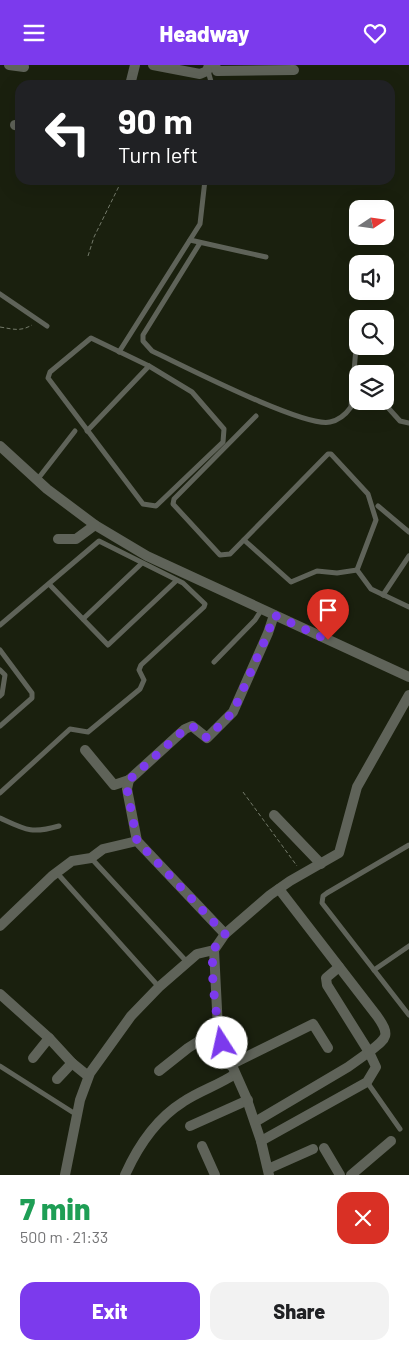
<!DOCTYPE html>
<html lang="en">
<head>
<meta charset="utf-8">
<style>
	body { margin:0; font-family:Barlow,sans-serif; background:#f2f2f2; color:#202124; height:100vh; display:flex; flex-direction:column; font-size:19px; white-space:nowrap }
	* { box-sizing:border-box; margin:0 }
	p { font-size:16px; color:#757577 }
	.icon { flex:none; width:28px; height:28px; fill:none; stroke:currentColor; stroke-width:2; stroke-linecap:round; stroke-linejoin:round }
	.map { position:relative; height:1110px; overflow:hidden }
	.panel { display:flex; flex-direction:column; background:#fff; flex:1 }
	.panel>* { flex:none }
	.hud { position:absolute; left:15px; top:15px; width:380px; height:105px; border-radius:15px; box-shadow:0 5px 20px #0002; background:#202124; color:#fff; overflow:hidden }
	.needle { width:32px; rotate:77deg }
	.fabs { position:absolute; left:349px; top:135px; display:grid; gap:10px }
	.fabs a { display:grid; place-items:center; width:45px; height:45px; border-radius:10px; background:#fff; box-shadow:0 5px 20px #0002; font-size:25px }
	.pin { position:absolute; display:grid; place-items:center; width:42px; height:42px; color:#fff; margin:-51px -21px; border-radius:50% 50% 50% 0; rotate:-45deg; box-shadow:0 0 5px #0007 }
	.pin .icon { rotate:45deg }
	.me { position:absolute; width:55px; margin:-28px; rotate:350deg; stroke-linejoin:round; filter:drop-shadow(0 0 4px #0008) }
	.turn { display:flex; align-items:center; gap:18px; height:105px; padding:0 20px; font-size:22px }
	.turn .icon { width:65px; height:65px; stroke-width:2.5 }
	.turn b { display:block; font-size:35px; line-height:42px }
	.round { display:grid; place-items:center; flex:none; width:52px; height:52px; border-radius:15px; background:#f2f2f2 }
	.summary { display:flex; align-items:center; justify-content:space-between; height:85px; padding:0 20px }
	h1 { font-size:30px; font-weight:800; line-height:38px; color:#1e9e55 }
	.button { display:flex; gap:10px; margin-top:auto; padding:10px 20px }
	.button a { flex:1; height:58px; border-radius:15px; background:#7c3aed; color:#fff; font-size:20px; font-weight:800; line-height:58px; text-align:center }
	.button a+a { background:#f2f2f2; color:#202124 }
	header { display:flex; justify-content:space-between; align-items:center; height:65px; padding:0 20px; background:#7c3aed; color:#fff; font-size:22px; font-weight:800 }
	.map>svg:first-child { display:block }
	.lines { fill:none; stroke-linecap:round; stroke-linejoin:round }
	.path { stroke:#747a6a; stroke-width:1; stroke-dasharray:4 2.5; stroke-linecap:butt }
	.lane { stroke:#5f6359; stroke-width:5 }
	.street { stroke:#5f6359; stroke-width:10 }
	.route { stroke:#7c3aed; stroke-width:9; stroke-dasharray:0 16.2 }
</style>
</head>
<body>
<header><svg class="icon" aria-label="menu" viewBox="0 0 24 24"><path d="M4 6h16M4 12h16M4 18h16"/></svg>Headway<svg class="icon" aria-label="heart" viewBox="0 0 24 24"><path d="M12 20l-8-8c-3-5 5-10 8-4 3-6 11-1 8 4z"/></svg></header>
<div class="map">
<svg width="409" height="1110" viewBox="0 0 409 1110">
	<rect width="100%" height="100%" fill="#1a200e"/>
	<g class="lines">
		<g class="path">
			<path d="M179,20L189,19L192,16"/>
			<path d="M88,191L94,172L122,115"/>
			<path d="M0,262C13,264 20,267 32,260"/>
			<path d="M243,727L297,801"/>
		</g>
		<g class="lane">
			<path d="M208,6L212,20"/>
			<path d="M190,175L266,192"/>
			<path d="M200,178L143,270V276L152,286C182,300 304,363 330,357C340,355 346,349 351,342L358,259"/>
			<path d="M0,229L47,261"/>
			<path d="M358,254V248"/>
			<path d="M91,273L149,301L192,327L224,364L223,377L156,441L143,439L48,313L50,307Z"/>
			<path d="M119,287L200,159L205,115"/>
			<path d="M382,336L400,356L409,358"/>
			<path d="M256,351L174,434L173,439L220,490L230,489L328,389H331L368,429L376,455L357,505L371,524L409,542"/>
			<path d="M87,366L149,301"/>
			<path d="M37,415L75,366"/>
			<path d="M378,441L409,467"/>
			<path d="M244,475L291,517L317,506L337,508L357,505"/>
			<path d="M49,519L108,580L176,516"/>
			<path d="M383,530L409,491"/>
			<path d="M83,554L141,499"/>
			<path d="M0,560L99,476L183,518L205,539L204,542L141,600L139,605L144,615L140,624L88,667L70,664L0,728"/>
			<path d="M0,585L32,628V633L0,661"/>
			<path d="M214,597L255,555L262,544"/>
			<path d="M0,605L5,610L2,629L0,631"/>
			<path d="M0,753C26,765 31,769 59,761"/>
			<path d="M409,780L327,828L323,831L322,838L409,950"/>
			<path d="M91,793L187,897"/>
			<path d="M57,808L159,922"/>
			<path d="M374,905L409,881"/>
			<path d="M0,1001L77,1050"/>
			<path d="M367,1017L400,1064"/>
		</g>
		<g class="street">
			<path d="M9,0L24,2"/>
			<path d="M153,0L200,9L207,6L209,0"/>
			<path d="M215,0L217,6L294,5"/>
			<path d="M130,20L135,0"/>
			<path d="M15,60L20,61"/>
			<path d="M0,381L47,424L95,460L147,491L409,612"/>
			<path d="M58,474H76L95,460"/>
			<path d="M85,685L114,720L129,715"/>
			<path d="M274,750L321,799"/>
			<path d="M137,776L127,724L129,715L185,664L192,661L207,673L233,647L268,568L274,550"/>
			<path d="M0,861L52,811L72,796L91,793L103,784L137,776L225,869"/>
			<path d="M0,929L49,973L72,998L57,1014"/>
			<path d="M33,993L49,973"/>
			<path d="M72,998L88,1011"/>
			<path d="M230,1000L313,959L328,983"/>
			<path d="M159,1006L188,983L218,964"/>
			<path d="M255,1057L348,1002L369,987L327,920L326,913L339,902"/>
			<path d="M190,1061L248,1035"/>
			<path d="M261,1076L367,1017L376,1002L369,987C387,973 391,971 377,951L279,824"/>
			<path d="M202,1081L215,1110"/>
			<path d="M324,1083L340,1110"/>
			<path d="M268,1104L313,1084"/>
			<path d="M65,1110L80,1035L90,1008L131,951L159,922L197,889L214,885"/>
			<path d="M125,1110C138,1081 156,1054 183,1037C199,1026 219,1020 235,1009"/>
			<path d="M269,1110L261,1076L246,1032L222,978L218,964L214,885L225,869L270,830L290,816L339,788L357,722L409,630"/>
			<path d="M351,1110L391,1076"/>
		</g>
	</g>
	<g class="lines">
		<path class="route" d="M222,978C217,958 209,903 214,885C216,879 222,873 225,869L137,776L127,724L129,715L185,664L192,661L207,673L233,647L268,568L274,550L328,575"/>
	</g>
</svg>
<div class="fabs">
<a><svg class="needle" viewBox="-14 -14 28 28"><path d="M0-13l5 13h-10z" fill="#e53935"/><path d="M0 13l5-13h-10z" fill="#757577"/></svg></a>
<a><svg class="icon" aria-label="sound" viewBox="0 0 24 24"><path d="M4 9h4l5-4v14l-5-4H4zM17 9q2 3 0 6"/></svg></a>
<a><svg class="icon" aria-label="search" viewBox="0 0 24 24"><circle cx="10" cy="10" r="6"/><path d="M15 15l6 6"/></svg></a>
<a><svg class="icon" aria-label="layers" viewBox="0 0 24 24"><path d="M12 4l9 5-9 5-9-5zM3 14l9 5 9-5"/></svg></a>
</div>
<div class="pin" style="left:328px;top:575px;background:#d93025"><svg class="icon" aria-label="arrive" viewBox="0 0 24 24"><path d="M6 21V4h12l-3 4 3 4H6"/></svg></div>
<svg class="me" style="left:222px;top:978px" viewBox="-20 -20 40 40"><circle r="19" fill="#fff"/><path d="M0-13L10 11 0 6-10 11z" fill="#7c3aed"/></svg>
<div class="hud">
<div class="turn"><svg class="icon" aria-label="left" viewBox="0 0 24 24"><path d="M17 20v-9H6M10 6l-5 5 5 5"/></svg><div><b>90 m</b>Turn left</div></div>
</div>
</div>
<section class="panel">
<div class="summary"><div><h1>7 min</h1><p>500 m · 21:33</p></div><a class="round" style="background:#d93025;color:#fff"><svg class="icon" aria-label="close" viewBox="0 0 24 24"><path d="M6 6l12 12M18 6L6 18"/></svg></a></div>
<div class="button"><a>Exit</a><a>Share</a></div>
</section>
</body>
</html>
